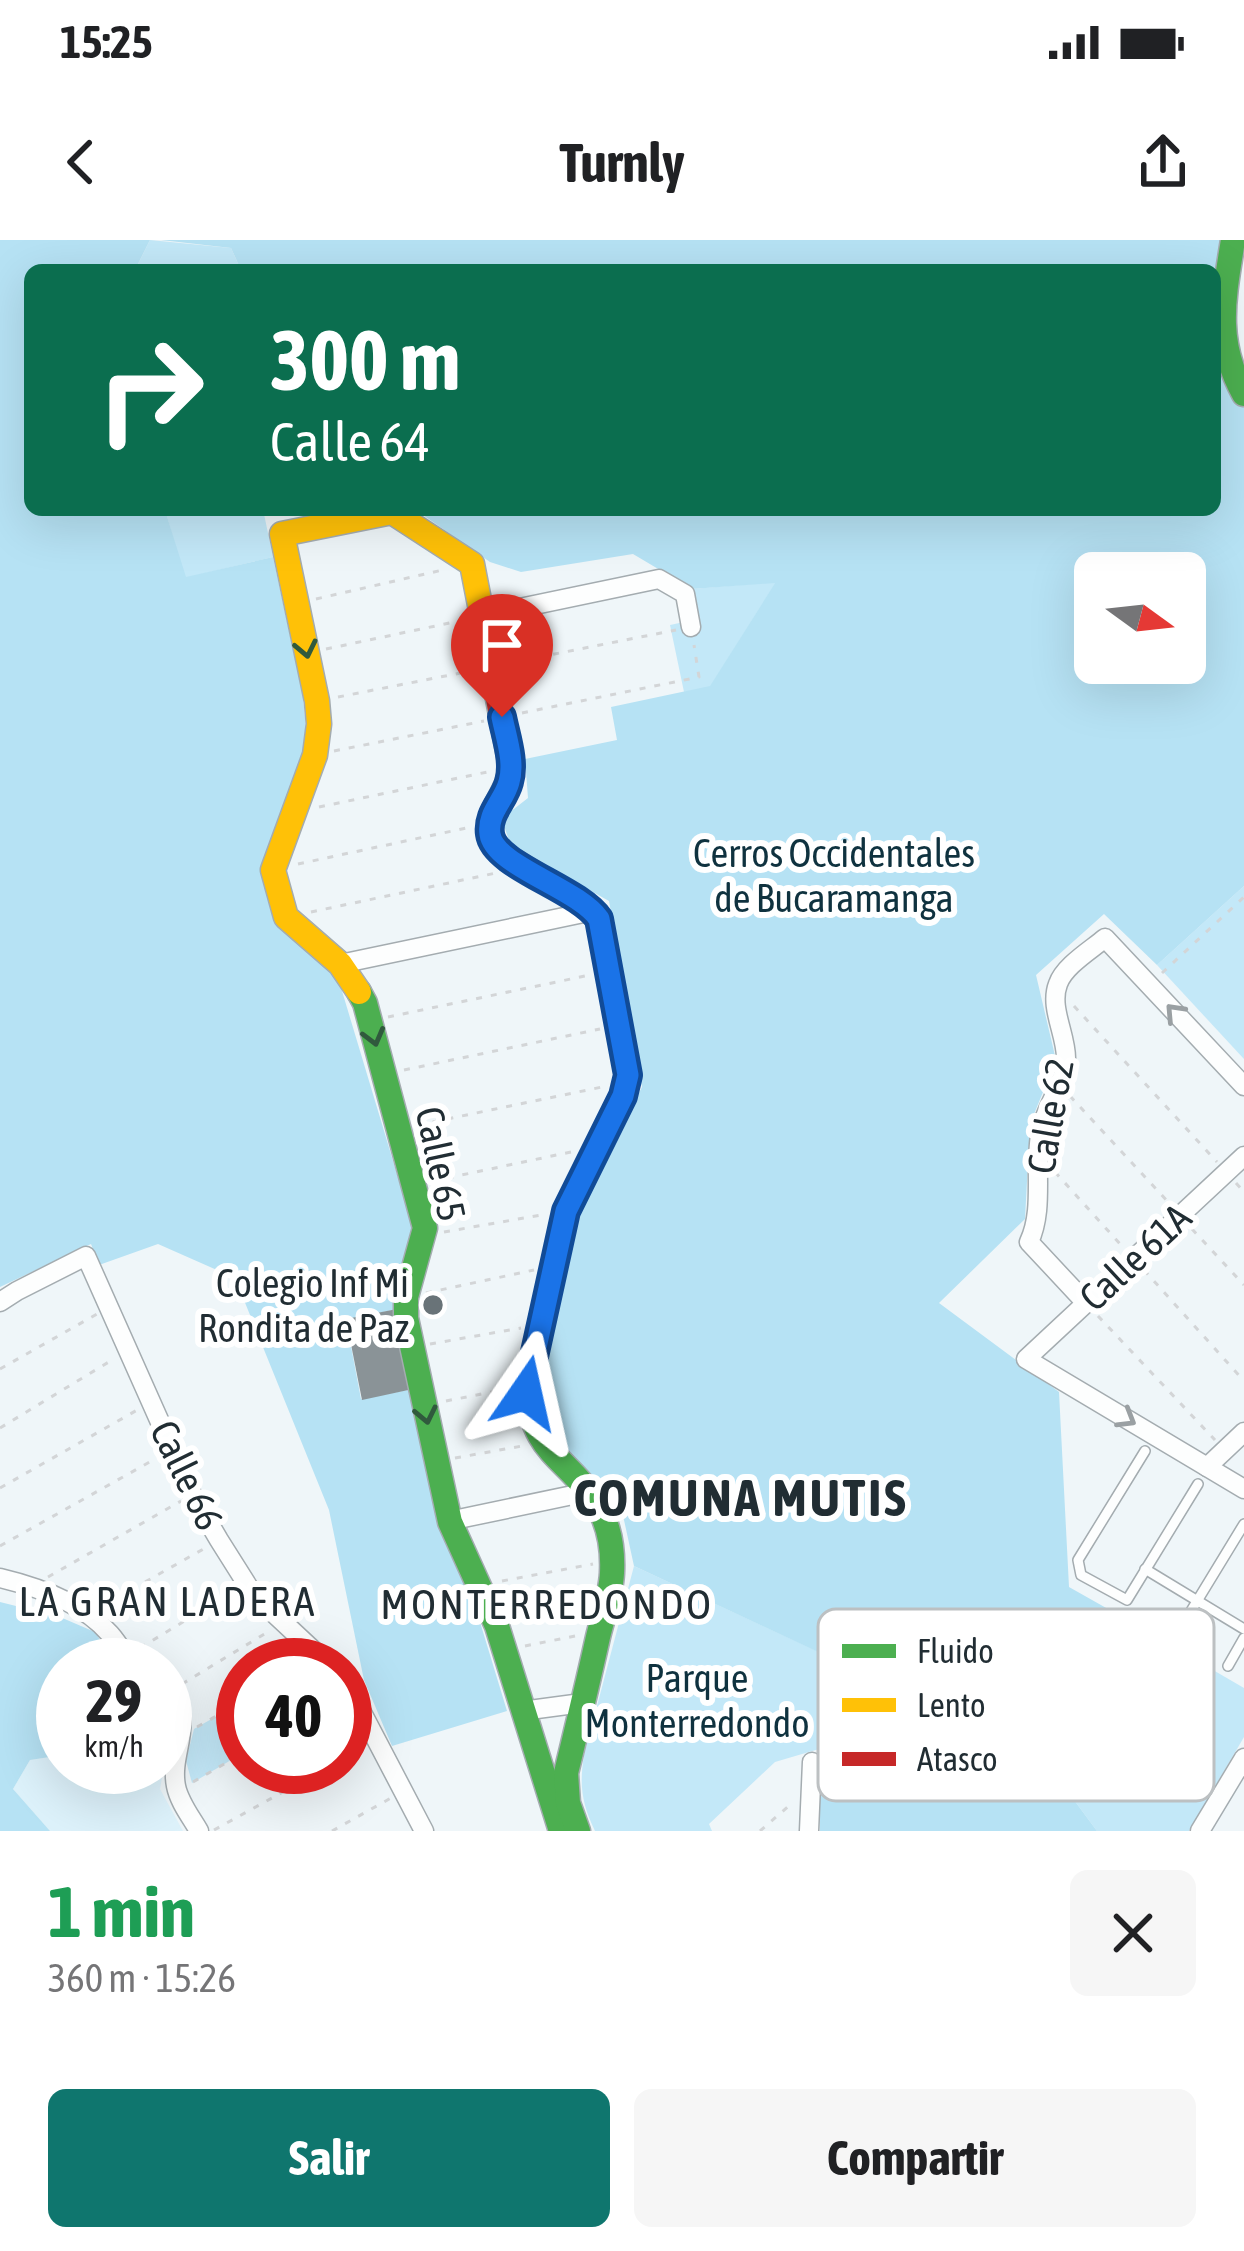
<!DOCTYPE html>
<html lang="es">
<head>
<meta charset="utf-8">
<style>
	body { margin:0; font-family:"Asap Condensed",sans-serif; background:#f6f6f6; color:#202124; height:100vh; display:flex; flex-direction:column; font-size:45px; white-space:nowrap }
	* { box-sizing:border-box; margin:0 }
	p { font-size:39px; color:#757577 }
	.icon { flex:none; width:66px; height:66px; fill:none; stroke:currentColor; stroke-width:2; stroke-linecap:round; stroke-linejoin:round }
	.map { position:relative; height:1591px; overflow:hidden }
	.details { display:flex; flex-direction:column; background:#fff; flex:1 }
	.details>* { flex:none }
	.banner { position:absolute; left:24px; top:24px; width:1197px; height:252px; border-radius:18px; box-shadow:0 12px 48px #0002; background:#0b6e4f; color:#fff; overflow:hidden }
	.needle { width:78px; rotate:105deg }
	.controls { position:absolute; left:1074px; top:312px; display:grid; gap:24px }
	.controls a { display:grid; place-items:center; width:132px; height:132px; border-radius:18px; background:#fff; box-shadow:0 12px 48px #0002; font-size:60px }
	.speed { position:absolute; left:36px; top:1398px; display:flex; gap:24px; font-size:60px; font-weight:700; text-align:center }
	.speed>* { display:grid; place-content:center; width:156px; height:156px; border-radius:50%; background:#fff; box-shadow:0 12px 48px #0002; line-height:1 }
	.speed small { font-size:30px; font-weight:400 }
	.speed .limit { border:18px solid #d22; background:#fff; color:#111 }
	.pin { position:absolute; display:grid; place-items:center; width:102px; height:102px; color:#fff; margin:-123px -51px; border-radius:50% 50% 50% 0; rotate:-45deg; box-shadow:0 0 12px #0007 }
	.pin .icon { rotate:45deg }
	.me { position:absolute; width:132px; margin:-66px; rotate:11deg; stroke-linejoin:round; filter:drop-shadow(0 0 9px #0008) }
	.turn { display:flex; align-items:center; gap:42px; height:252px; padding:0 48px; font-size:54px }
	.turn .icon { width:156px; height:156px; stroke-width:2.5 }
	.turn b { display:block; font-size:84px; line-height:102px }
	.round { display:grid; place-items:center; flex:none; width:126px; height:126px; border-radius:18px; background:#f6f6f6 }
	.head { display:flex; align-items:center; justify-content:space-between; height:204px; padding:0 48px }
	h1 { font-size:72px; font-weight:700; line-height:90px; color:#1e9e55 }
	.action { display:flex; gap:24px; margin-top:auto; padding:24px 48px }
	.action a { flex:1; height:138px; border-radius:18px; background:#0f766e; color:#fff; font-size:48px; font-weight:700; line-height:138px; text-align:center }
	.action a+a { background:#f6f6f6; color:#202124 }
	.status { display:flex; justify-content:space-between; align-items:center; height:84px; padding:0 60px; background:#fff; direction:ltr }
	.status svg { height:33px; fill:currentColor }
	header { display:flex; justify-content:space-between; align-items:center; height:156px; padding:0 48px; background:#fff; font-size:54px; font-weight:700 }
	.map>svg:first-child { display:block }
	.built { fill:#ddf2fb }
	.green { fill:#c3e8f8 }
	.forest { fill:#b6e2f4; fill-rule:evenodd }
	.building { fill:#8a9397 }
	.lines { fill:none; stroke-linecap:round; stroke-linejoin:round }
	.lane-casing { stroke:#a4acb0; stroke-width:12 }
	.street-casing { stroke:#a4acb0; stroke-width:21 }
	.fast-casing { stroke:#a4acb0; stroke-width:27 }
	.slow-casing { stroke:#a4acb0; stroke-width:27 }
	.jam-casing { stroke:#a4acb0; stroke-width:27 }
	.path { stroke:#d3d5d7; stroke-width:3; stroke-dasharray:6 9; stroke-linecap:butt }
	.lane { stroke:#fdfefe; stroke-width:9 }
	.street { stroke:#fdfefe; stroke-width:18 }
	.fast { stroke:#4caf50; stroke-width:24 }
	.slow { stroke:#ffc107; stroke-width:24 }
	.jam { stroke:#c62828; stroke-width:24 }
	.oneway { stroke:#305a3d }
	.oneway2 { stroke:#9aa0a3 }
	.route-casing { stroke:#114b97; stroke-width:30 }
	.route { stroke:#1a73e8; stroke-width:21 }
	.poi-dot { fill:#697378; stroke:#fff; stroke-width:4.5 }
	.labels { text-anchor:middle; dominant-baseline:central; stroke-width:12; stroke-linejoin:round; paint-order:stroke }
	.park-label { font-size:39px; fill:#0f323f; stroke:#fff }
	.street-label { font-size:39px; fill:#212d33; stroke:#fff }
	.poi-label { font-size:39px; fill:#212d33; stroke:#fff; text-anchor:end }
	.neighbourhood-label { font-size:42px; letter-spacing:3px; fill:#212d33; stroke:#fff }
	.district-label { font-size:51px; font-weight:bold; letter-spacing:3px; fill:#212d33; stroke:#fff }
	.key { fill:#fff; stroke:#bcc0c2; stroke-width:3 }
	.key-label { font-size:33px; fill:#212d33 }
</style>
</head>
<body>
<div class="status"><b>15:25</b><svg viewBox="0 0 49 12"><path d="M0 12V9h3v3zM5 12V6h3v6zM10 12V3h3v9zM15 12V0h3v12zM26 1h20v11H26zM47 4h2v5h-2z"/></svg></div>
<header><svg class="icon" aria-label="back" viewBox="0 0 24 24"><path d="M15 5l-7 7 7 7"/></svg>Turnly<svg class="icon" aria-label="share" viewBox="0 0 24 24"><path d="M12 15V3M7 8l5-5 5 5M5 13v7h14v-7"/></svg></header>
<div class="map">
<svg width="1244" height="1591" viewBox="0 0 1244 1591">
	<rect width="100%" height="100%" fill="#eff6f9"/>
	<path class="built" d="M63,1515V1527H164L160,1549L183,1591H50L13,1549L30,1520Z"/>
	<g class="green">
		<path d="M150,0L231,8L241,30H135Z"/>
		<path d="M165,270H288L264,274L273,317L185,338Z"/>
		<path d="M776,342L710,447L684,452L670,385L698,379L692,349Z"/>
		<path d="M1244,646V819L1157,725Z"/>
		<path d="M634,1326L832,1418L836,1504L775,1522L709,1584L712,1591H595C582,1564 579,1546 584,1515Z"/>
		<path d="M1108,1369L1244,1448V1497L1189,1591H1097L1057,1537Z"/>
		<path d="M243,1461V1513L192,1543L186,1521L194,1489Z"/>
	</g>
	<g class="forest">
		<path d="M0,0H150L135,30H30V270H165L186,337L273,317L303,456L306,489L277,682L339,741L415,994L397,1069L346,1080L361,1159L413,1149L440,1288L480,1382L507,1471L392,1506L364,1440L329,1270L235,1038L158,1004L99,1025L91,1004L0,1047Z"/>
		<path d="M161,0H1225L1216,96L1244,164V646L1157,725L1104,674L1036,735L1056,820L1030,884L1025,979L939,1063L1059,1152L1069,1347L1108,1369L1057,1537L1097,1591H820L819,1559L836,1514L831,1418L634,1326L619,1257L566,1214L552,1195L541,1172L540,1148L543,1123L578,972L642,847L609,661L519,611L510,603L504,586L510,572L528,558L525,519L617,500L611,467L710,446L775,343L692,349L633,314L521,332L490,322L416,270H1215V30H241L231,8ZM1095,333H1185V423H1095Z"/>
		<path d="M0,1362L60,1377L95,1392L116,1425H63V1515L30,1520L13,1549L50,1591H0Z"/>
	</g>
	<path class="building" d="M397,1069L413,1149L362,1160L346,1079Z"/>
	<g class="lines">
		<g class="lane-casing">
			<g id="lane">
				<path d="M1145,1211L1078,1320L1081,1335L1127,1360L1198,1244"/>
				<path d="M1145,1329L1244,1389"/>
				<path d="M1177,1394L1244,1284"/>
				<path d="M1228,1426L1244,1398"/>
			</g>
		</g>
		<g class="street-casing">
			<g id="street">
				<path d="M482,376L659,339L685,354L691,387"/>
				<path d="M340,724L593,671"/>
				<path d="M1244,916L1026,1119L1244,1249"/>
				<path d="M0,1062L17,1051L86,1016L192,1254L219,1300L253,1354L329,1425"/>
				<path d="M1086,1063L1029,1002C1045,968 1033,926 1041,890C1046,865 1065,844 1066,818C1066,794 1049,767 1058,744C1064,726 1091,710 1105,698L1244,846"/>
				<path d="M1207,1227L1244,1192"/>
				<path d="M449,1281L587,1252"/>
				<path d="M0,1338C38,1347 84,1364 110,1394C118,1403 125,1415 132,1425"/>
				<path d="M345,1440L424,1591"/>
				<path d="M165,1453C199,1479 169,1511 176,1546C179,1562 191,1577 199,1591"/>
				<path d="M522,1471L582,1463"/>
				<path d="M809,1591L812,1522"/>
				<path d="M1200,1591L1244,1518"/>
			</g>
		</g>
		<g class="fast-casing">
			<g id="fast">
				<path d="M1233,0C1224,57 1214,101 1244,154"/>
				<path d="M359,752L365,763L425,988L406,1057V1078L450,1282L497,1386L561,1591"/>
				<path d="M578,1591L568,1563L566,1533C577,1488 588,1442 598,1397C603,1376 611,1354 612,1333C613,1312 610,1289 600,1270C570,1215 532,1219 527,1145L566,971L621,861"/>
			</g>
		</g>
		<g class="slow-casing">
			<path id="slow" d="M359,752L340,724L286,677L273,630L315,515L319,484L317,461L282,294L392,272L472,324L486,396"/>
		</g>
		<g class="jam-casing">
			<path id="jam" d="M486,396L511,527L507,544L492,574L489,590L493,603L504,615L573,657L599,679L628,835L621,861"/>
		</g>
		<g class="path">
			<path d="M316,359L447,329"/>
			<path d="M326,409L464,380"/>
			<path d="M509,423L676,390"/>
			<path d="M338,457L476,430"/>
			<path d="M522,473L699,437L694,405"/>
			<path d="M334,511L484,481"/>
			<path d="M319,567L492,531"/>
			<path d="M298,624L471,587"/>
			<path d="M311,672L496,633"/>
			<path d="M1162,733L1244,657"/>
			<path d="M1074,766L1217,922"/>
			<path d="M388,777L590,735"/>
			<path d="M404,830L600,789"/>
			<path d="M1070,856L1170,964"/>
			<path d="M418,885L602,847"/>
			<path d="M1055,932L1121,1005"/>
			<path d="M433,941L571,912"/>
			<path d="M1236,943L1244,952"/>
			<path d="M1192,989L1244,1045"/>
			<path d="M444,992L547,974"/>
			<path d="M1144,1030L1244,1141"/>
			<path d="M426,1053L534,1030"/>
			<path d="M1098,1076L1215,1200"/>
			<path d="M430,1104L521,1088"/>
			<path d="M0,1129L97,1074"/>
			<path d="M446,1161L507,1149"/>
			<path d="M0,1188L112,1120"/>
			<path d="M455,1218L522,1206"/>
			<path d="M0,1248L139,1169"/>
			<path d="M0,1306L155,1219"/>
			<path d="M48,1337L181,1261"/>
			<path d="M502,1341L593,1324"/>
			<path d="M106,1364L207,1307"/>
			<path d="M525,1406L580,1395"/>
			<path d="M140,1408L234,1351"/>
			<path d="M182,1444L271,1390"/>
			<path d="M197,1487L243,1461"/>
			<path d="M345,1518L360,1510"/>
			<path d="M193,1542L243,1513"/>
			<path d="M214,1590L328,1527"/>
			<path d="M332,1591L391,1558"/>
			<path d="M760,1591L791,1564"/>
		</g>
		<use href="#lane" class="lane"/>
		<use href="#street" class="street"/>
		<use href="#fast" class="fast"/>
		<use href="#slow" class="slow"/>
		<use href="#jam" class="jam"/>
	</g>
	<defs><path id="oneway-chevron" d="M-2-3.5L2.5 0L-2 3.5" fill="none" stroke-width="1.6" stroke-linecap="round" stroke-linejoin="round" transform="scale(3)"/></defs>
	<g class="oneway">
		<use href="#oneway-chevron" transform="translate(306 409) rotate(78)"/>
		<use href="#oneway-chevron" transform="translate(374 797) rotate(75)"/>
		<use href="#oneway-chevron" transform="translate(426 1175) rotate(78)"/>
	</g>
	<g class="oneway2">
		<use href="#oneway-chevron" transform="translate(1174 772) rotate(-133)"/>
		<use href="#oneway-chevron" transform="translate(1127 1179) rotate(31)"/>
	</g>
	<g class="lines">
		<g class="route-casing">
			<path id="route" d="M502,477C506,497 515,522 509,542C504,561 487,573 490,594C494,626 578,648 599,679L628,835L623,856L566,971L526,1153"/>
		</g>
		<use href="#route" class="route"/>
	</g>
	<circle class="poi-dot" cx="433" cy="1065" r="12"/>
	<g class="labels">
		<g class="park-label">
			<text x="834" y="613">Cerros Occidentales<tspan x="834" dy="45">de Bucaramanga</tspan></text>
			<text x="697" y="1438">Parque<tspan x="697" dy="45">Monterredondo</tspan></text>
		</g>
		<g class="street-label">
			<text transform="translate(1050 876) rotate(-80)">Calle 62</text>
			<text transform="translate(441 924) rotate(78)">Calle 65</text>
			<text transform="translate(1135 1017) rotate(-43)">Calle 61A</text>
			<text transform="translate(187 1235) rotate(64)">Calle 66</text>
		</g>
		<g class="poi-label">
			<text x="409" y="1043">Colegio Inf Mi<tspan x="409" dy="45">Rondita de Paz</tspan></text>
		</g>
		<g class="neighbourhood-label">
			<text x="168" y="1361">LA GRAN LADERA</text>
			<text x="547" y="1364">MONTERREDONDO</text>
		</g>
		<g class="district-label">
			<text x="741" y="1257">COMUNA MUTIS</text>
		</g>
	</g>
	<rect x="818" y="1369" width="396" height="192" rx="18" class="key"/>
	<rect x="842" y="1404" width="54" height="14" fill="#4caf50"/>
	<rect x="842" y="1458" width="54" height="14" fill="#ffc107"/>
	<rect x="842" y="1512" width="54" height="14" fill="#c62828"/>
	<g class="key-label">
		<text x="917" y="1423">Fluido</text>
		<text x="917" y="1477">Lento</text>
		<text x="917" y="1531">Atasco</text>
	</g>
</svg>
<div class="controls">
<a><svg class="needle" viewBox="-14 -14 28 28"><path d="M0-13l5 13h-10z" fill="#e53935"/><path d="M0 13l5-13h-10z" fill="#757577"/></svg></a>
</div>
<div class="speed"><div>29<small>km/h</small></div><div class="limit">40</div></div>
<div class="pin" style="left:502px;top:477px;background:#d93025"><svg class="icon" aria-label="arrive" viewBox="0 0 24 24"><path d="M6 21V4h12l-3 4 3 4H6"/></svg></div>
<svg class="me" style="left:526px;top:1153px" viewBox="-20 -20 40 40"><path d="M0-17L14 15 0 8-14 15z" fill="#1a73e8" stroke="#fff" stroke-width="4"/></svg>
<div class="banner">
<div class="turn"><svg class="icon" aria-label="right" viewBox="0 0 24 24"><path d="M7 20v-9h11M14 6l5 5-5 5"/></svg><div><b>300 m</b>Calle 64</div></div>
</div>
</div>
<section class="details">
<div class="head"><div><h1>1 min</h1><p>360 m · 15:26</p></div><a class="round"><svg class="icon" aria-label="close" viewBox="0 0 24 24"><path d="M6 6l12 12M18 6L6 18"/></svg></a></div>
<div class="action"><a>Salir</a><a>Compartir</a></div>
</section>
</body>
</html>
